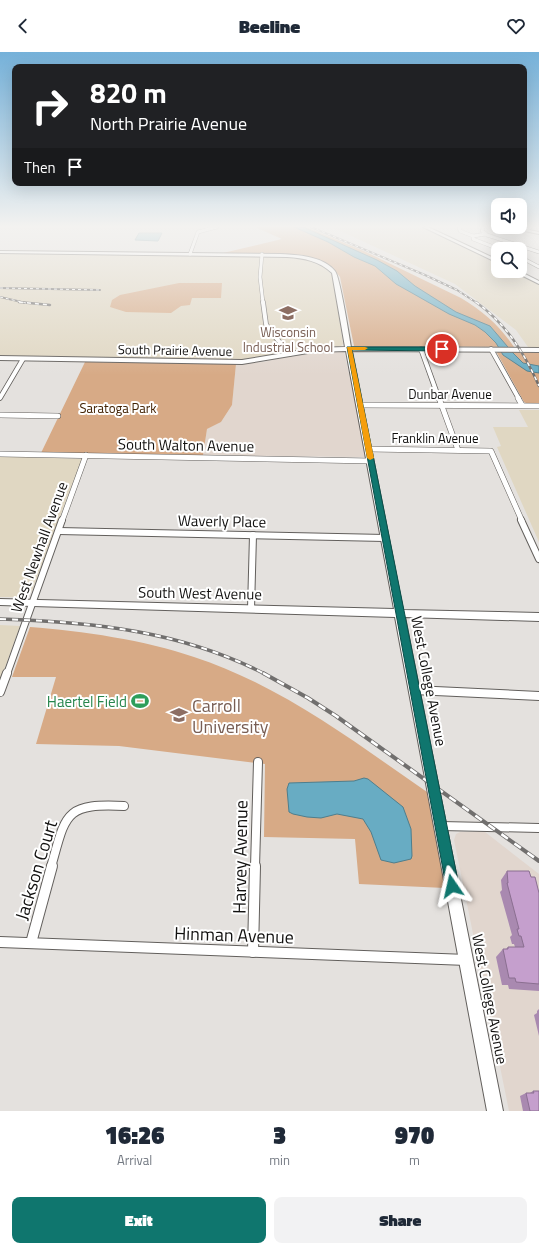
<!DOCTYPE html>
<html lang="en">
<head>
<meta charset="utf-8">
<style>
	body { margin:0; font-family:"Titillium Web",sans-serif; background:#f2f2f3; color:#1f2937; height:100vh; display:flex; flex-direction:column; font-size:15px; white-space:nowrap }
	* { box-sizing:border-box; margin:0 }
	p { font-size:13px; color:#747a83 }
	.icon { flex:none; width:22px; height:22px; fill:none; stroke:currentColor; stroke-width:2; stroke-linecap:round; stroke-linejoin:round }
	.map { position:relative; height:1059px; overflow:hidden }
	.panel { display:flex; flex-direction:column; background:#fff; flex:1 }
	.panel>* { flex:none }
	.hud { position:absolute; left:12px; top:12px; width:515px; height:122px; border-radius:8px; box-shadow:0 4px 16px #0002; background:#202124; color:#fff; overflow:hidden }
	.controls { position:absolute; left:491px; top:146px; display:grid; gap:8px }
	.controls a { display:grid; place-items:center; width:36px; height:36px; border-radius:8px; background:#fff; box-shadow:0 4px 16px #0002; font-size:20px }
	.pin { position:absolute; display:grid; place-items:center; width:34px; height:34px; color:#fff; margin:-17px; border:2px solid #fff; border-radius:50%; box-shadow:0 1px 4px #0007 }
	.me { position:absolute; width:44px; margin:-22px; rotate:349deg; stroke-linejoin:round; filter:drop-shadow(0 0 3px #0008) }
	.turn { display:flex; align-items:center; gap:14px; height:84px; padding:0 12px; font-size:18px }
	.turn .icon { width:52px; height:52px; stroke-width:2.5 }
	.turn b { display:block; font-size:28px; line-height:34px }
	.then { display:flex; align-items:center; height:38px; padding:0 12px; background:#0003; gap:8px; font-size:15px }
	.eta { display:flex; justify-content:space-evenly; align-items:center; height:68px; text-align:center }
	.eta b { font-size:24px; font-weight:800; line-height:28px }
	.button { display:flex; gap:8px; margin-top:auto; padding:8px 12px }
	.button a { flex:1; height:46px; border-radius:8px; background:#0f766e; color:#fff; font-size:16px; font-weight:800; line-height:46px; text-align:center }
	.button a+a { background:#f2f2f3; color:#1f2937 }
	header { display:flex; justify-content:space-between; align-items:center; height:52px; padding:0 12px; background:#fff; font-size:18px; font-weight:800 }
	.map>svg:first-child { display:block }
	.industrial { fill:#e0d7c2 }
	.built { fill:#e1d6ce }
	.green { fill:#d7aa86 }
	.water { fill:#68acc3; stroke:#4e7e8d }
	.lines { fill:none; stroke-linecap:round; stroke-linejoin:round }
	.street-far5-casing { stroke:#625f5c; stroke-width:4 }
	.street-far4-casing { stroke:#625f5c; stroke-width:5.5 }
	.street-far3-casing { stroke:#625f5c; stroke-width:6 }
	.street-far2-casing { stroke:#625f5c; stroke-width:8 }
	.street-far1-casing { stroke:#625f5c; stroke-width:10 }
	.street-casing { stroke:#625f5c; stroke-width:12 }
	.secondary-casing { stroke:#625f5c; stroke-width:2 }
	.street-far5 { stroke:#fff; stroke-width:3 }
	.street-far4 { stroke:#fff; stroke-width:4 }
	.street-far3 { stroke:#fff; stroke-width:5 }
	.street-far2 { stroke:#fff; stroke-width:6 }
	.street-far1 { stroke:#fff; stroke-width:8 }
	.street { stroke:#fff; stroke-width:10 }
	.secondary { fill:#fff; fill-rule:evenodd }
	.rail-far3-casing { stroke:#716f6e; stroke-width:2 }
	.rail-far2-casing { stroke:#716f6e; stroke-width:2.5 }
	.rail-far1-casing { stroke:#716f6e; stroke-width:3.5 }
	.rail-casing { stroke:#716f6e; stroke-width:4 }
	.rail-far3 { stroke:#fff; stroke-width:1; stroke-dasharray:3; stroke-linecap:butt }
	.rail-far2 { stroke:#fff; stroke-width:1.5; stroke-dasharray:4; stroke-linecap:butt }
	.rail-far1 { stroke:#fff; stroke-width:2; stroke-dasharray:6; stroke-linecap:butt }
	.rail { stroke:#fff; stroke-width:2.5; stroke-dasharray:8; stroke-linecap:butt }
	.wall { fill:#a989b0 }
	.building { fill:#c59fcd; stroke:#8a6f90 }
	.route { fill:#0f766e; stroke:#0a4d48 }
	.slow { fill:#f59e0b }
	.labels { text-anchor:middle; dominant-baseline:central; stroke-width:4; stroke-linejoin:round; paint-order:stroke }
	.far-education-label { font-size:13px; fill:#785e54; stroke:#fff }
	.far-street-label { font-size:13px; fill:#121110; stroke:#fff }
	.far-park-label { font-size:13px; fill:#412102; stroke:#fff }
	.street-label { font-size:15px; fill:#121110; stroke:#fff }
	.leisure-label { font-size:15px; fill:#27864d; stroke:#fff; text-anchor:end }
	.near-education-label { font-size:18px; fill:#785e54; stroke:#fff; text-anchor:start }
	.near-street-label { font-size:18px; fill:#121110; stroke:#fff }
</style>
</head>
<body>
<header><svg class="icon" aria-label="back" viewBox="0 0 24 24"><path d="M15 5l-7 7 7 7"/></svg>Beeline<svg class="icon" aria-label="heart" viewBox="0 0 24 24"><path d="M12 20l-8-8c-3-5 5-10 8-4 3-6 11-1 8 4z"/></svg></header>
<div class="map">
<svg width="539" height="1059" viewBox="0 0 539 1059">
	<rect width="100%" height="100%" fill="#e4e1de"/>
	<g class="industrial">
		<path d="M332,175H421L498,212V219H511L539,233V296L528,295L516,278L455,232Z"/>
		<path d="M0,201L275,204L307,208L324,215L333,224L343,292L341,294L308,296L267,305L245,307L0,304Z"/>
		<path d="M519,358H539V490L497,395L501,394L493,375H528Z"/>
		<path d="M0,404L82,407L32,539L27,544L23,545H0Z"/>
		<path d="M0,573L20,574L0,629Z"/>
	</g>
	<g class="built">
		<path d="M315,299H342L344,300L360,371L365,405L203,403L207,377L221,370L232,353L236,312L263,310Z"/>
		<path d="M460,780H485L539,822V1059H509L454,788L456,782Z"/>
	</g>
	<g class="green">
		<path d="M255,175H306L364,199L461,246C484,260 499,273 514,295L354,294L340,225L332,215L320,209L296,203L223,201L282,187Z"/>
		<path d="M179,231H222L221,246H192L190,253L181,254L171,261L126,260L110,255L112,248L120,243Z"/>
		<path d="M498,299L539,300V352H528L524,350L497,301Z"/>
		<path d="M85,310L236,312L232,353L221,370L207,377L203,403L41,401Z"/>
		<path d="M30,575C82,579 145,588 194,605C280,633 353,689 427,740L445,836L359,832L355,787L264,785L265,712L119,694L36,692L56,625H12Z"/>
	</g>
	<g class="water">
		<path d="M294,175H303L377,208L397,219L415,234L456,260L490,274L513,301L523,311L539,314V321L527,319L503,303L496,291L485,280L475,273L449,262L412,241L396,232L375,214L354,205L328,190Z"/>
		<path d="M139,181H162L158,189L135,188Z"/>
		<path d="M364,726L368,727L403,755L411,777L412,804L411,807L394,811L381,808L371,780L363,767L337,762L321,766L307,765L293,762L289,760L287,737L289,731L354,729Z"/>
	</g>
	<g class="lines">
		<g class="street-far5-casing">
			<g id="street-far5">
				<path d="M459,175L460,179L473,184L486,182"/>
				<path d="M483,175L482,179L487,183L539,200"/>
				<path d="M526,178L531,175"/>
				<path d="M473,184V187L499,197"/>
				<path d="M190,202L198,180L217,175"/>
				<path d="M262,202L260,225L263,251"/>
				<path d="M520,205L539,215"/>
			</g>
		</g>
		<g class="street-far4-casing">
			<g id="street-far4">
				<path d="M263,250L266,272L270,279L290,302"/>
				<path d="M421,297L439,347"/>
				<path d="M491,297L519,347"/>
				<path d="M0,346L23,307"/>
			</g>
		</g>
		<g class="street-far3-casing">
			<g id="street-far3">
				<path d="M439,346L458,398"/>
				<path d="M518,346L522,353"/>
				<path d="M360,353L539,354"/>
				<path d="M0,363L58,364"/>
				<path d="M369,397L491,399L522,469"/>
				<path d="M0,402L371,409"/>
				<path d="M62,469L86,403"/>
			</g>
		</g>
		<g class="street-far2-casing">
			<g id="street-far2">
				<path d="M521,468L539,507"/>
				<path d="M59,479L385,486"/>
				<path d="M251,557L253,483"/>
				<path d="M7,622L62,468"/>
			</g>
		</g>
		<g class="street-far1-casing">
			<g id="street-far1">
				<path d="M414,638L539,644"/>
				<path d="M0,640L7,621"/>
				<path d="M441,774L539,776"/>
				<path d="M51,815C66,762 64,751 124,754"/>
				<path d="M255,815L258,710"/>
			</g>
		</g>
		<g class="street-casing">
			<g id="street">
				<path d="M0,890L467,908"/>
				<path d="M31,891L52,814"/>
				<path d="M253,900L255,814"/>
			</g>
		</g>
		<g class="secondary-casing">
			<g id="secondary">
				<path d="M423,175H428L498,208V211Z"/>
				<path d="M506,175H514L539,180V182Z"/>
				<path d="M0,199L280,202C298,203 323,204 335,219C340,225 349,283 351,295L539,296V300L352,299L403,558L539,561V569L405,565L503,1059H487L395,565L0,553V547L394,557L346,299L314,300L242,312L0,308V304L242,308L314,296L345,295L332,221C319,209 304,206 287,205L0,201Z"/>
				<path d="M513,219H519L539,229V232Z"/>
			</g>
		</g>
		<use href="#street-far5" class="street-far5"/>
		<use href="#street-far4" class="street-far4"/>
		<use href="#street-far3" class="street-far3"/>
		<use href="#street-far2" class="street-far2"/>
		<use href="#street-far1" class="street-far1"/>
		<use href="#street" class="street"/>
		<use href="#secondary" class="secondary"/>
		<g class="rail-far3-casing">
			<g id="rail-far3">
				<path d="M311,175L425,223L457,238L477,251"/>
				<path d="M0,236L100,238"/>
				<path d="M0,245L26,251"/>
			</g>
		</g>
		<g class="rail-far2-casing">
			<g id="rail-far2">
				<path d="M19,250L50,253"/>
				<path d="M476,250C506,272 524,300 539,334"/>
			</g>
		</g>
		<g class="rail-far1-casing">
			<path id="rail-far1" d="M0,567C94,570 181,579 265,622"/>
		</g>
		<g class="rail-casing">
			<path id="rail" d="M263,621L308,646L336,664L539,809"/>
		</g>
		<use href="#rail-far3" class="rail-far3"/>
		<use href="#rail-far2" class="rail-far2"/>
		<use href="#rail-far1" class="rail-far1"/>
		<use href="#rail" class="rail"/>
	</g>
	<g class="wall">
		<path d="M507,819L531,825L539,841V939L509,937L508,933H502L496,905L503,897H506L508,895H515L514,892H512L510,885L512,883L500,840L502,838L501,828Z"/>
		<path d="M539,957V984L534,963L537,961V959Z"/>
		<path d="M533,1039L539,1059H523L520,1044L526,1041H530Z"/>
	</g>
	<g class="building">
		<path d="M507,819H529L531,825H535L539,841V932L516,930L515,926H509L503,897H508V895H524L521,884H519L517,877H519L507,831H508Z"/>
		<path d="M533,1039H539V1059H530L526,1041H534Z"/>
	</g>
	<linearGradient id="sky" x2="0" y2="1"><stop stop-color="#75b1d9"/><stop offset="0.54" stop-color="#f3f2f0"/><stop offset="1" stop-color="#f3f2f0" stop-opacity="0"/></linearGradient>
	<rect width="539" height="323" fill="url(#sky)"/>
	<path class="route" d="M347,295H442L445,297L442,299L352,298L459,834L457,838L452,840L448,838L446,834Z"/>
	<path class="slow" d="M347,295H365L368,296L365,298H352L374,406L370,408L367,406Z"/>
	<defs>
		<g id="school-bare" transform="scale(1.38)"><path d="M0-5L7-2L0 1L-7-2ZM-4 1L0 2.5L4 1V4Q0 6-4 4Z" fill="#8d6e63" stroke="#fff" stroke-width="2.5" paint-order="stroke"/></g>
		<g id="stadium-bare" transform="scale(1.38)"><path d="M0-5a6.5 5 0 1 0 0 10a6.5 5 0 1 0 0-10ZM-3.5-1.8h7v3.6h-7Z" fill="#2e9e5b" stroke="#fff" stroke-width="2.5" paint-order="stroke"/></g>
		<g id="university-bare" transform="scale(1.38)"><path d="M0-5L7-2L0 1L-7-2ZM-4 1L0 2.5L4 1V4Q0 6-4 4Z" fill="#8d6e63" stroke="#fff" stroke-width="2.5" paint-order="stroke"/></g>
	</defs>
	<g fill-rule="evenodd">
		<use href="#school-bare" x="288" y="261"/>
		<use href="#stadium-bare" x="140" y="649"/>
		<use href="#university-bare" x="179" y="663"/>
	</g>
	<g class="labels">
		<g class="far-education-label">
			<text x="288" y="280">Wisconsin<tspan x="288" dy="15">Industrial School</tspan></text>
		</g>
		<g class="far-street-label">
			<text transform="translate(175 298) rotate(1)">South Prairie Avenue</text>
			<text x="450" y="342">Dunbar Avenue</text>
			<text x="435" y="386">Franklin Avenue</text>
		</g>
		<g class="far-park-label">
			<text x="118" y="356">Saratoga Park</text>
		</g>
		<g class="street-label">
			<text transform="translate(186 393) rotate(1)">South Walton Avenue</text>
			<text transform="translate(222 469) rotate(1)">Waverly Place</text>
			<text transform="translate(39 495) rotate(-70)">West Newhall Avenue</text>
			<text transform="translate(200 541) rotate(1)">South West Avenue</text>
			<text transform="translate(429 629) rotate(79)">West College Avenue</text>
			<text transform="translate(490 947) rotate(79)">West College Avenue</text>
		</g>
		<g class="leisure-label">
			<text x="127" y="649">Haertel Field</text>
		</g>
		<g class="near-education-label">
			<text x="192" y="653">Carroll<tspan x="192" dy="21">University</tspan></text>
		</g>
		<g class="near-street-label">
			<text transform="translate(240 805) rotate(-89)">Harvey Avenue</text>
			<text transform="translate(36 818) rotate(-73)">Jackson Court</text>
			<text transform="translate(234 883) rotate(2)">Hinman Avenue</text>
		</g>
	</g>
</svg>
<div class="controls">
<a><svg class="icon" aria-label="sound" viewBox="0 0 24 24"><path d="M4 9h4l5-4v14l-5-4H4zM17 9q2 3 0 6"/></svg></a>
<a><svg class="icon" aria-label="search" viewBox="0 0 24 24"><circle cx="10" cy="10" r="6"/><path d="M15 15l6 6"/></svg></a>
</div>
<div class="pin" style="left:442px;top:297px;background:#d93025"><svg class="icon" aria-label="arrive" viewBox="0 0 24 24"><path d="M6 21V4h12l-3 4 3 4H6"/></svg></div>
<svg class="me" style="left:452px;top:834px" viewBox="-20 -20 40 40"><path d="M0-17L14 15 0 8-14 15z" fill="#0f766e" stroke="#fff" stroke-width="4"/></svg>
<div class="hud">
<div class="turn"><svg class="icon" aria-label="right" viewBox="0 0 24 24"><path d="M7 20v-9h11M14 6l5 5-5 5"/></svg><div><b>820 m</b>North Prairie Avenue</div></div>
<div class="then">Then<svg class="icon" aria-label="arrive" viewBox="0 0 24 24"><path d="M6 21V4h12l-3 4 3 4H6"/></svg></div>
</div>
</div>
<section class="panel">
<div class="eta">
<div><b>16:26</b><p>Arrival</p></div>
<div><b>3</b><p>min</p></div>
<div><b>970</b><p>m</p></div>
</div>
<div class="button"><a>Exit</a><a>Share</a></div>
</section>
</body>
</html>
